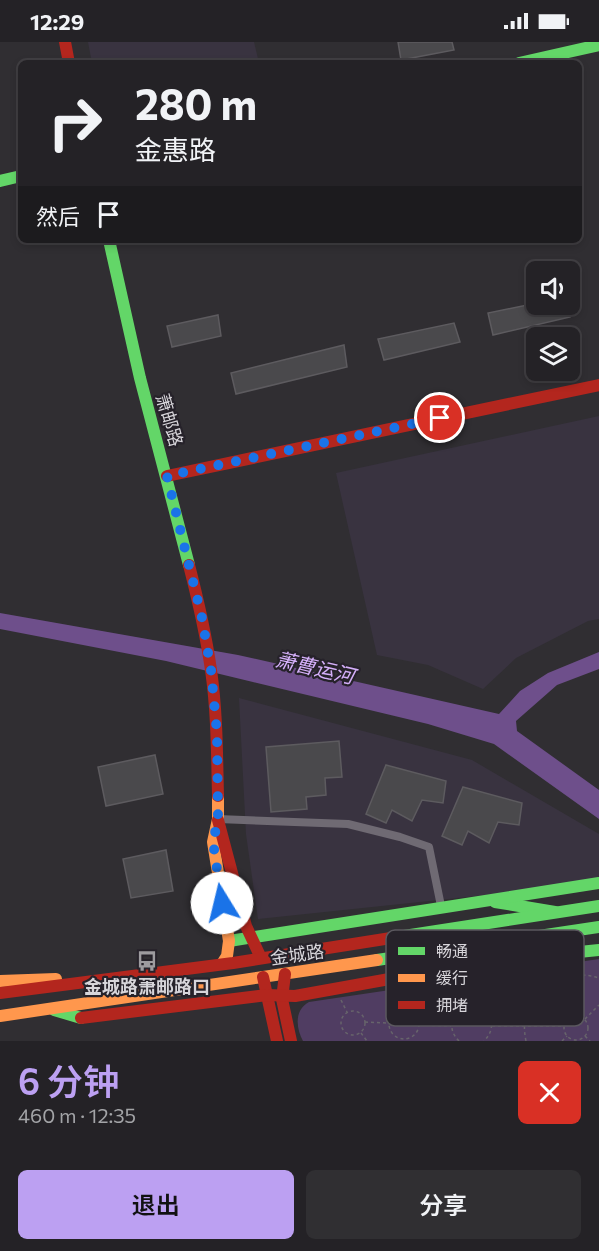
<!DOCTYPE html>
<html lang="zh">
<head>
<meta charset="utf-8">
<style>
	body { margin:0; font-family:Commissioner,"Noto Sans SC",sans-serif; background:#302f32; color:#f1f3f6; height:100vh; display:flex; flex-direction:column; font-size:22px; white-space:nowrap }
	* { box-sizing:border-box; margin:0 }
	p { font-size:20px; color:#a3a4a7 }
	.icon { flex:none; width:33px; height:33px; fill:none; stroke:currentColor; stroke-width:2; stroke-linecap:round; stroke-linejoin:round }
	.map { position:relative; height:999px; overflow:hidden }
	.drawer { display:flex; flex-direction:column; background:#242226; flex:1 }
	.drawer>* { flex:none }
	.banner { position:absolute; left:18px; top:18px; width:564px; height:183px; border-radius:9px; box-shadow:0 3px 9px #0003,0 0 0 2px #413f43; background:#242226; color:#f1f3f6; overflow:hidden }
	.fabs { position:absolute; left:526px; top:219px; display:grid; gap:12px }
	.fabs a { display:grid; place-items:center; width:54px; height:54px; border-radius:9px; background:#242226; box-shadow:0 3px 9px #0003,0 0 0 2px #413f43; font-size:30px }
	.pin { position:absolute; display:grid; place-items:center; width:51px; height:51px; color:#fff; margin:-26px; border:3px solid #fff; border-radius:50%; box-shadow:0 2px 6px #0007 }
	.me { position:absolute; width:66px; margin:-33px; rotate:351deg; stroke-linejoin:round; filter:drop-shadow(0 0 4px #0008) }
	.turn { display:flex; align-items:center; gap:21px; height:126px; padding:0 18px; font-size:27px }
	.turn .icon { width:78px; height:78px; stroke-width:2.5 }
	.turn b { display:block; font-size:42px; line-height:51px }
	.then { display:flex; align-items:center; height:57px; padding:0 18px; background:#0003; gap:12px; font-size:22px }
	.round { display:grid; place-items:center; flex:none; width:63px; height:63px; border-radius:9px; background:#302f32 }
	.head { display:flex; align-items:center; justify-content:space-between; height:102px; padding:0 18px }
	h1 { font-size:36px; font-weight:600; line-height:45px; color:#bca0f2 }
	.action { display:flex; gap:12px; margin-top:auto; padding:12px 18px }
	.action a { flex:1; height:69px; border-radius:9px; background:#bca0f2; color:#111; font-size:24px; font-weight:600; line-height:69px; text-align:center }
	.action a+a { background:#302f32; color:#f1f3f6 }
	.status { display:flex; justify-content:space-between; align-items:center; height:42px; padding:0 30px; background:#242226; direction:ltr }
	.status svg { height:16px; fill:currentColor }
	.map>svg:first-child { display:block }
	.built { fill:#393340 }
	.green { fill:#503d62 }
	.water { fill:#6e4f8b }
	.building { fill:#4a494c; stroke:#5d5b5f; stroke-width:1.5 }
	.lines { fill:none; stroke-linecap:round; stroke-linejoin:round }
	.path { stroke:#67646b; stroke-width:1.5; stroke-dasharray:3 3; stroke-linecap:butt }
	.street { stroke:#6f6a73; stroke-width:8 }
	.fast { stroke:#63d668; stroke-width:12 }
	.slow { stroke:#ff974d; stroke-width:12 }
	.jam { stroke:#b3261e; stroke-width:12 }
	.route { stroke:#1a73e8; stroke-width:10; stroke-dasharray:0 18 }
	.labels { text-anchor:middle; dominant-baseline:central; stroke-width:4.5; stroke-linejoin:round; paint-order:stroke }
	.street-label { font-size:18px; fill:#d7d5da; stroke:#26222a }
	.poi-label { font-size:18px; font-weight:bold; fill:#d7d5da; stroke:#26222a }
	.water-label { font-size:20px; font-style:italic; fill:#d4aff9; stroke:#26222a }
	.key { fill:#26222a; stroke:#5b585f; stroke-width:1.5 }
	.key-label { font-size:16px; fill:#d7d5da }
</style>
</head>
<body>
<div class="status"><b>12:29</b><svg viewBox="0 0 49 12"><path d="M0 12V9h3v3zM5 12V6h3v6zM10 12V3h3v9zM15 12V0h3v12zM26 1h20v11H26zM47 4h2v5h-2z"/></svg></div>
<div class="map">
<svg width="599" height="999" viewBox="0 0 599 999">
	<rect width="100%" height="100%" fill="#302e32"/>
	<g class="built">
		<path d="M88,0H254L259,21H92Z"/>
		<path d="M599,374V577L588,579L516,616L483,647L428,623L377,613L336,431Z"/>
		<path d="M239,656L472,718L599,792V841L258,877L246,792Z"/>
	</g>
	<path class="green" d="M599,917V999H303C296,986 294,968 309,960Z"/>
	<path class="water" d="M0,571L238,613L499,672L520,649L548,631L599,610V627L557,643L516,679L517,689L599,748V777L494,702L428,682L166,619L0,587Z"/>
	<g class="building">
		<path d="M398,0H452L454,8L401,18Z"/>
		<path d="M537,261L566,262L570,275L493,293L488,271Z"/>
		<path d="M218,273L221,294L172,305L167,284Z"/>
		<path d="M454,281L460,300L384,318L378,297Z"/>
		<path d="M344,303L347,325L236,352L231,331Z"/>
		<path d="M339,699L342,735L325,736L326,753L306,755L307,767L271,770L266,705Z"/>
		<path d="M155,713L163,752L106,764L98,725Z"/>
		<path d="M386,723L446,739L443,761L422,758L412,779L392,768L386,781L366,772Z"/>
		<path d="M463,745L522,761L519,783L498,780L489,801L468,789L462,803L442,794Z"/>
		<path d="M166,808L173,849L131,856L123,817Z"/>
	</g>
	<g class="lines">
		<g class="path">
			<path d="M541,948L567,977"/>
			<path d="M341,958L347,970"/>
			<circle cx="404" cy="982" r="15"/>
			<path d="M411,968L425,949L434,943L458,969"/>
			<circle cx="353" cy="981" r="12"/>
			<path d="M576,973L578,933"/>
			<circle cx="576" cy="986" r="12"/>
			<path d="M585,977L599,963"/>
			<path d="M365,980L388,981"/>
			<path d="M420,983L451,984"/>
			<path d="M492,984H563"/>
			<path d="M361,991L367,999"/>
			<path d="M585,994L590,999"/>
			<path d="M459,999C453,993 450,986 453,977C464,948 509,974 484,999"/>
			<path d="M526,999C516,952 556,923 599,936"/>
			<path d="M562,999L567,994"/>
		</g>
		<path class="street" d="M218,777L348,782L400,795L429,805L441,864"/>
		<g class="fast">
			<path d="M519,21L599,3"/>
			<path d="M0,139L21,134"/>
			<path d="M109,198L140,336L189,523"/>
			<path d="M495,860L555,870"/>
			<path d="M391,896L599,864"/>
			<path d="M229,899L599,841"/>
			<path d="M377,918L599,885"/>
			<path d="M456,925L482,920L599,908"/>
			<path d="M54,968L81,976"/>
		</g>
		<g class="slow">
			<path d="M218,754V777L213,800L229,899L227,914L222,922"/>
			<path d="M0,939L56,937"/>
			<path d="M0,974L377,918"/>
		</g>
		<g class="jam">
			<path d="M65,0L69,21"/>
			<path d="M167,434L599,343"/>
			<path d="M189,523C198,558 206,593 211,628C217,670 217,712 218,754"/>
			<path d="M218,778L246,884L261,916"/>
			<path d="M285,932L282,957L291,999"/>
			<path d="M263,935L277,999"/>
			<path d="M0,951L233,921L391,896"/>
			<path d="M81,976L267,953L295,954L456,925"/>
		</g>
	</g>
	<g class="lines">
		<path class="route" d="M222,861L213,800L218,777L217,691L211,628L202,576L167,434L440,376"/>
	</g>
	<defs>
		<g id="bus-bare" transform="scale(1.62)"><path d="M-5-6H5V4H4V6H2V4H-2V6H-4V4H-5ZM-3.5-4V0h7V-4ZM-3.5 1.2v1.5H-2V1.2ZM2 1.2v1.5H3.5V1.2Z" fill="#9d9b9f" stroke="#26222a" stroke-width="2.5" paint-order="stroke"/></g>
	</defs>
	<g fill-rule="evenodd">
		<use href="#bus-bare" x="147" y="919"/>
	</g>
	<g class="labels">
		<g class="street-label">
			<text transform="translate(170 378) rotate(74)">萧邮路</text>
			<text transform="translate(297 912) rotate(-8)">金城路</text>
		</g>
		<g class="poi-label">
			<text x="147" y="944">金城路萧邮路口</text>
		</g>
		<g class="water-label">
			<text transform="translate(315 625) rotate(13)">萧曹运河</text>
		</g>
	</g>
	<rect x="386" y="888" width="198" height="96" rx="9" class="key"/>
	<rect x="398" y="905" width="27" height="8" fill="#63d668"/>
	<rect x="398" y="932" width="27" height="8" fill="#ff974d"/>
	<rect x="398" y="959" width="27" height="8" fill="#b3261e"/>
	<g class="key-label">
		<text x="436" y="915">畅通</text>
		<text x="436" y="942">缓行</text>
		<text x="436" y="969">拥堵</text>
	</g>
</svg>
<div class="fabs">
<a><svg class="icon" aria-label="sound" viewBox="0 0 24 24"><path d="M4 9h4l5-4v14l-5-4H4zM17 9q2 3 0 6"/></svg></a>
<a><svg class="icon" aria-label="layers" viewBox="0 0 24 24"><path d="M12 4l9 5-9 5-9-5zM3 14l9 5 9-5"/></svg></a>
</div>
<div class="pin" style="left:440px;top:376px;background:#d93025"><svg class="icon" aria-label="arrive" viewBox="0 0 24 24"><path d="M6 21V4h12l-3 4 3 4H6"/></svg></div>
<svg class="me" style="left:222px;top:861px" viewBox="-20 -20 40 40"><circle r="19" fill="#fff"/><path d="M0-13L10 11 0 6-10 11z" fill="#1a73e8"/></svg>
<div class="banner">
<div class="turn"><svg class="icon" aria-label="right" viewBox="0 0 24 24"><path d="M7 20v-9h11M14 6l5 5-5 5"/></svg><div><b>280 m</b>金惠路</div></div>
<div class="then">然后<svg class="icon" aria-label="arrive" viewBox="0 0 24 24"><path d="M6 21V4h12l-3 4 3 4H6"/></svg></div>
</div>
</div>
<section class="drawer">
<div class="head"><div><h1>6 分钟</h1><p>460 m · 12:35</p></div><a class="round" style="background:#d93025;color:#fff"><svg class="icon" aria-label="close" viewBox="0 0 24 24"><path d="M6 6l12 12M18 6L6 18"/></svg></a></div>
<div class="action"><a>退出</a><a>分享</a></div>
</section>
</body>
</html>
